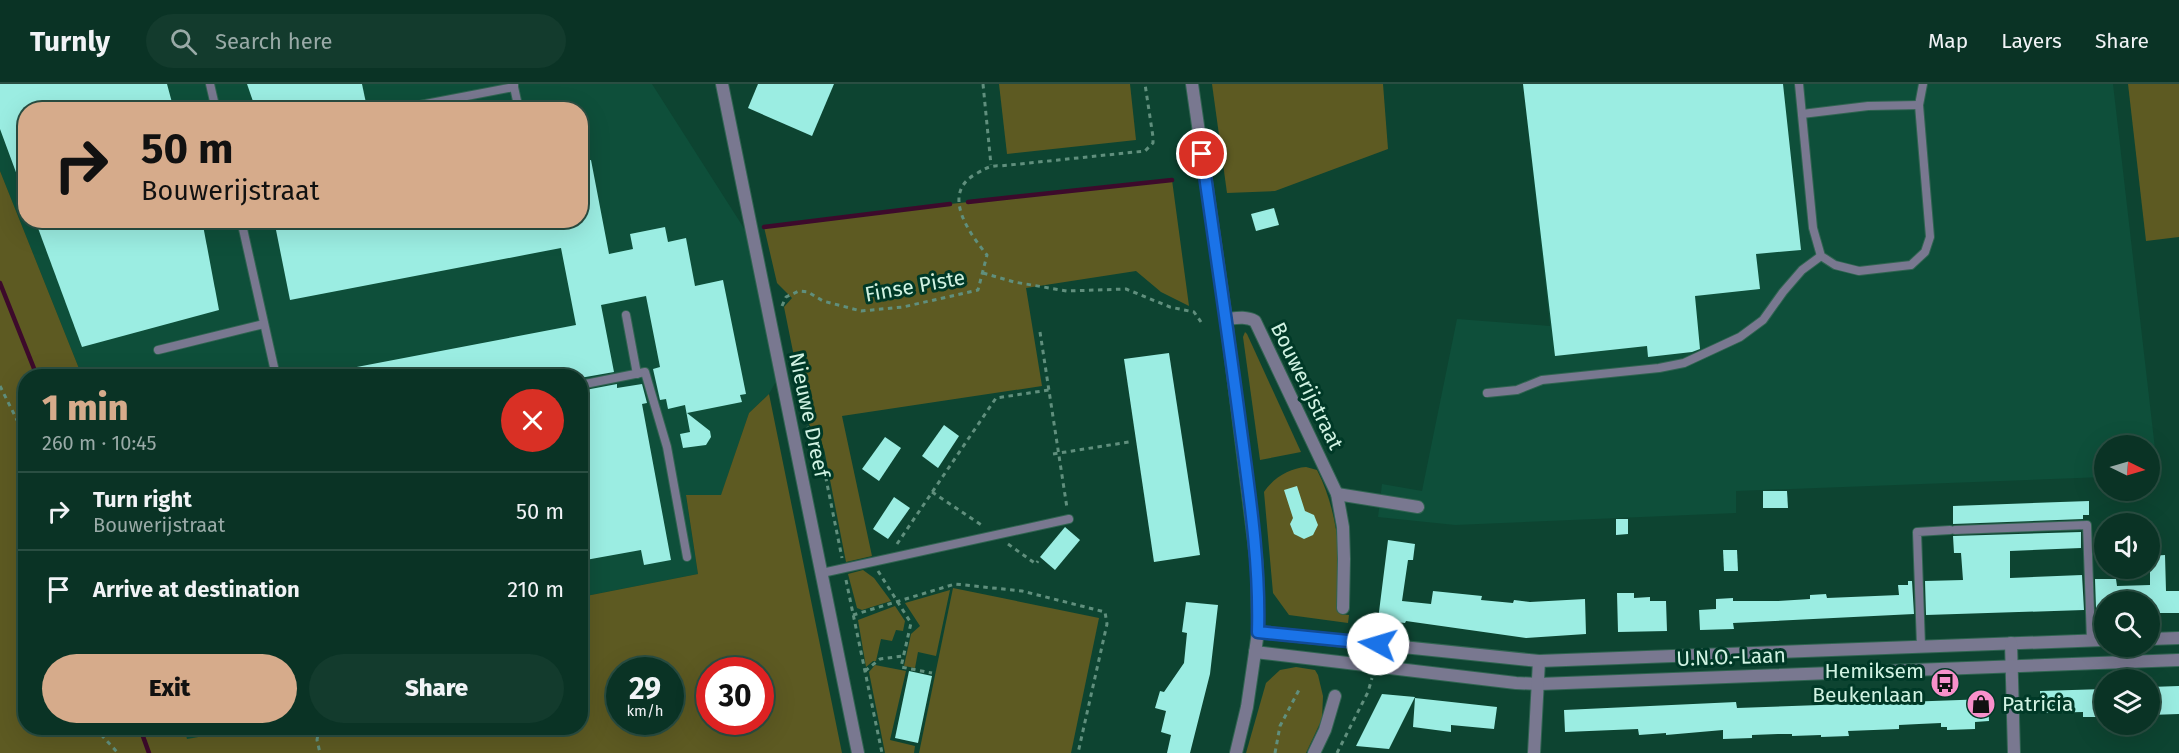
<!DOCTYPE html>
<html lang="en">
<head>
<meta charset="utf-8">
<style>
	body { margin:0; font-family:"Fira Sans",sans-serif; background:#133b2d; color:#f1f3f6; height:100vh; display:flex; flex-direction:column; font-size:22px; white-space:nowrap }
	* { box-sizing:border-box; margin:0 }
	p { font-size:20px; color:#99aaa7 }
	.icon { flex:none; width:33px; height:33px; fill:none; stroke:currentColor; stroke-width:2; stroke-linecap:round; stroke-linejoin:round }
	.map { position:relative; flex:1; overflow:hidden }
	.details { position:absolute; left:18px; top:285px; width:570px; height:366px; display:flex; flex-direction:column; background:#0a3325; border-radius:24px; box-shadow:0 6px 24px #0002,0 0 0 2px #2a4e42 }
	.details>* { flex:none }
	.guide { position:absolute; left:18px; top:18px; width:570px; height:126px; border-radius:24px; box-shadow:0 6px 24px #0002,0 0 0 2px #2a4e42; background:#d6ab8b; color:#111; overflow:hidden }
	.needle { width:39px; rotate:95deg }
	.fabs { position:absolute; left:2094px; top:351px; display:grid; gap:12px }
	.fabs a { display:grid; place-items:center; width:66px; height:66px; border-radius:50%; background:#0a3325; box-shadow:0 6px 24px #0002,0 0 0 2px #2a4e42; font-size:30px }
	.speed { position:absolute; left:606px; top:573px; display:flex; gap:12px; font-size:30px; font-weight:700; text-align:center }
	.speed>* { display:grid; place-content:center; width:78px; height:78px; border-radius:50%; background:#0a3325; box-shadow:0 6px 24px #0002,0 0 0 2px #2a4e42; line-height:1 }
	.speed small { font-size:15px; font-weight:400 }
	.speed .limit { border:9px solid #d22; background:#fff; color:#111 }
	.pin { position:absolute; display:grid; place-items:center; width:51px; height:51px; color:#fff; margin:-26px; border:3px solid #fff; border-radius:50%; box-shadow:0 2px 6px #0007 }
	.me { position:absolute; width:66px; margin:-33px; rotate:276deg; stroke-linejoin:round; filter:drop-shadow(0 0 4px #0008) }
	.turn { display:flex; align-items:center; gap:21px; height:126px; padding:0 24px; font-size:27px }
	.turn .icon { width:78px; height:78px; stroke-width:2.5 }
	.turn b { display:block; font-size:42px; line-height:51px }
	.round { display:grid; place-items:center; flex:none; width:63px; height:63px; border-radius:32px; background:#133b2d }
	.headline { display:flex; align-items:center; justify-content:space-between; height:102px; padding:0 24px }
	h1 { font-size:36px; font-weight:800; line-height:45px; color:#d6ab8b }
	.action { display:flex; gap:12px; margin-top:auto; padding:12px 24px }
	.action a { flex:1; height:69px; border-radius:36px; background:#d6ab8b; color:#111; font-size:24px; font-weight:800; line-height:69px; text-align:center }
	.action a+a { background:#133b2d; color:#f1f3f6 }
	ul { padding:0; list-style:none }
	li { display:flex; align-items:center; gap:18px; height:78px; padding:0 24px; border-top:2px solid #2a4e42 }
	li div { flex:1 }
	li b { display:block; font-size:22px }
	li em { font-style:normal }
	header { display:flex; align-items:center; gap:36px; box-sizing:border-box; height:84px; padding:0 30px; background:#0a3325; border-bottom:2px solid #2a4e42 }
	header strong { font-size:28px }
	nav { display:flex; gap:33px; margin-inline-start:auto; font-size:21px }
	.search { width:420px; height:54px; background:#133b2d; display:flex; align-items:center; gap:15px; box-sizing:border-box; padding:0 21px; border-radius:33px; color:#99aaa7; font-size:22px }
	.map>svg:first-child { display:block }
	.built { fill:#0e4f3a; fill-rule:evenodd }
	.green { fill:#5d5a22; fill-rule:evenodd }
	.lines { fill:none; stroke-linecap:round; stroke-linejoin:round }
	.stream { stroke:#3d0a2b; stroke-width:4.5 }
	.building { fill:#9bede2 }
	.service-casing { stroke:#306451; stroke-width:10 }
	.minor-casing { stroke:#306451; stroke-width:14 }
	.tertiary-casing { stroke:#306451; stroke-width:14 }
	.path { stroke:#608f7d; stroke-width:3; stroke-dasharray:4.5 4.5; stroke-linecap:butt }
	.service { stroke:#797890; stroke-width:8 }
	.minor { stroke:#797890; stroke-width:12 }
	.tertiary { stroke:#797890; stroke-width:12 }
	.route-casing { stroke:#114b97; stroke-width:15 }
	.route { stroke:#1a73e8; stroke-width:10 }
	.labels { text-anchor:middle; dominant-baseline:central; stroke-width:6; stroke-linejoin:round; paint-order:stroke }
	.street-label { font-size:21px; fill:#d1f3e3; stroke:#003927 }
	.poi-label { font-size:21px; fill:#d1f3e3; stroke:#003927; text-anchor:end }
</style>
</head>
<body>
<header>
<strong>Turnly</strong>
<div class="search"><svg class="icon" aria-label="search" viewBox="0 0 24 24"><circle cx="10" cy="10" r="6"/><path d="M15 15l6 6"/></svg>Search here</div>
<nav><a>Map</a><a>Layers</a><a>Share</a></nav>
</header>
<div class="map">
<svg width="2179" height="669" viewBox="0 0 2179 669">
	<rect width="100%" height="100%" fill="#0d4431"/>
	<g class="built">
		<path d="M0,0H652L754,160L779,292L769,310L749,329L721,412H686L698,490L581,513L580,292H82L0,87ZM26,26H580V136H26Z"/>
		<path d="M1523,0H2113L2158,391H2150V362H2104V393L1736,407V429L1455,441L1378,433L1382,400L1422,407L1457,235L1550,242Z"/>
		<path d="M184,644H250L186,656Z"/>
	</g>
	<g class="green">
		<path d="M999,0H1130L1136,56L1007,70Z"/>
		<path d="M1212,0H1383L1388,65L1275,107L1227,109Z"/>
		<path d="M2128,0H2179V153L2146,157Z"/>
		<path d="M0,87L82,292H26V644H184L187,655L250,644H580L581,513L698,490L686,411H721L749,329L769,310L842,669H0ZM620,586H670V638H620ZM760,586V638H710V586Z"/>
		<path d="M1172,96L1189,222L1161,208L1136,187L1026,204L1042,302L842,332L872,472L846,478L824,365L807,337L784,223L792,214L777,199L764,143L950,120Z"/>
		<path d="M1245,248L1247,250L1301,368L1260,376L1243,253Z"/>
		<path d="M1306,383L1317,386C1340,431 1341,480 1340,530L1349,531L1348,539L1289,531L1273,509L1264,408C1273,394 1290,384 1306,383Z"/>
		<path d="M863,486L874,494L891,517L862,526L857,524L848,490Z"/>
		<path d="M953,504L1099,534L1071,669H919Z"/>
		<path d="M950,506L936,572L918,568L915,584L904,582L911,550L920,542L905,519Z"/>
		<path d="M895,522L905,537L903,547L896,546L892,557L881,555L876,577H873L866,583L858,536Z"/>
		<path d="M875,581L906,587L890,656L915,662L914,669H885L869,588Z"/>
		<path d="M1296,583L1315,586L1318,591L1323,612L1322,635L1306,669H1246L1266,599L1280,586Z"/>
	</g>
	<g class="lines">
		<g class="stream">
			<path d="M968,118L1172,96"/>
			<path d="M764,143L950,120"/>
			<path d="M0,199L37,292"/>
			<path d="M140,644L149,669"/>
		</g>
	</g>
	<g class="building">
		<path d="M0,0H167L174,26H26L24,110L0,45Z"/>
		<path d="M247,0H362L366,19L330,26H256Z"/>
		<path d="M758,0H834L812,52L748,24Z"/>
		<path d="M1523,0H1783L1801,166L1756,170L1760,205L1695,212L1700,265L1692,268L1648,273L1647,262L1555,272Z"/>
		<path d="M591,76L609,170L633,165L630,150L665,143L668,158L686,154L695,202L723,196L746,310L740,311L742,318L687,329L710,347L711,353L706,361L683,364L680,350L690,348L685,321L668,325L666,315L660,316L653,285L660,283L646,212L601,221L614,288L580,294V290L565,292H341V286L576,241L561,164L290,216L274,136H580V77Z"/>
		<path d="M1274,124L1279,141L1256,147L1251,130Z"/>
		<path d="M35,136H202L219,226L82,263Z"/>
		<path d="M1169,269L1200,471L1154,478L1124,275Z"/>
		<path d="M617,300V304L642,300L647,319L642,320L671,476L644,481L641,466L580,477V307Z"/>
		<path d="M944,341L959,352L938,384L922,372Z"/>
		<path d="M885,353L901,364L879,397L862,385Z"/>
		<path d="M1297,402L1305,427L1314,431L1318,441L1313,451L1304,455L1294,450L1290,440L1293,434L1284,406Z"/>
		<path d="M1763,407H1787L1788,424H1763Z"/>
		<path d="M894,413L910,424L888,455L873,445Z"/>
		<path d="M2089,417V431H2083V435L1953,440V422Z"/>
		<path d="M1616,435H1628V450L1616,451Z"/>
		<path d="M1065,443L1080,456L1055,486L1040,473Z"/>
		<path d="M2081,448V464L2010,467V494L2082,491L2084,526L1926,531L1925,497L1963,496L1961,469H1954L1953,452Z"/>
		<path d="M1388,456L1415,460L1413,476H1408L1402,517L1431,520L1433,507L1482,512L1481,516L1513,519L1514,516L1530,518L1585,515L1586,550L1526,554L1406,537L1405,539L1378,536Z"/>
		<path d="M1723,466H1737L1738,487H1724Z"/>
		<path d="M2165,471L2166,507H2179V529H2150V518H2104V525H2096L2095,495H2116L2117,502L2150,501V472Z"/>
		<path d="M1908,497H1912L1914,530L1733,539L1734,545L1700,546L1699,526L1716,525V515L1733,514V517H1778L1810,515V511L1826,510L1827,514L1899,511L1898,501H1908Z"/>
		<path d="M1617,509H1634V514L1650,513V517H1666L1667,547L1618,548Z"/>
		<path d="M1186,518L1218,521L1210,590L1190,669H1167L1171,651L1161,648L1166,627L1155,624L1160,607L1164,608L1184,579L1187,549L1182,548Z"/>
		<path d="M909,587L932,592L918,659L895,654Z"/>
		<path d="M2179,602V630L2150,631V603Z"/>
		<path d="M2104,605V633H2083V628L2041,629L2040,607Z"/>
		<path d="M1382,610L1415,613L1389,665L1356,662Z"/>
		<path d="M1415,614L1497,623L1494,645L1451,641V648L1413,643Z"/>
		<path d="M1988,615L1989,637L1975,638V645L1947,646V643H1941V639L1919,640L1899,641V645L1848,647L1849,652L1821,653V651L1792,652V650H1778L1752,651V654L1723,655V646L1666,651V649L1639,651L1638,645L1565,648L1564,626L1736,618L1737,624Z"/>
	</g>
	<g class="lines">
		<g class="service-casing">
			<g id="service">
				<path d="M210,0L216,26"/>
				<path d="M1799,0L1813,144L1821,172L1835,181L1859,187L1911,181L1925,168L1930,153L1919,21L1923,0"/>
				<path d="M514,3L519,26"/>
				<path d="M394,26L514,3V0"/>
				<path d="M1802,30L1868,22L1919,21"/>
				<path d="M241,136L276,292"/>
				<path d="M626,231L637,290"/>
				<path d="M158,266L264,240"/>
				<path d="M580,301L645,288L667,363L687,473"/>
				<path d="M1487,309L1517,306L1542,296L1659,284L1684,279L1740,253L1763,236L1783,208L1802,186L1821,172"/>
				<path d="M1955,446L2087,441L2091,557"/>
				<path d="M822,489L1069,435"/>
				<path d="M1921,562L1917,448L1950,446"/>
			</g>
		</g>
		<g class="minor-casing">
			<g id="minor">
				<path d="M722,0L858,669"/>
				<path d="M1226,235C1236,234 1246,232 1255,237L1337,410L1343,443L1344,475L1343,524"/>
				<path d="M1337,410L1418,423"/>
				<path d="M1258,548L1539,577L2104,556"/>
				<path d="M2150,555L2179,554"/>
				<path d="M2011,559L2014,669"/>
				<path d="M1255,568L1516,599L1539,600L2179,576"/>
				<path d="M1314,669L1325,646L1335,612"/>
				<path d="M1534,669L1539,577"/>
			</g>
		</g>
		<g class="tertiary-casing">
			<path id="tertiary" d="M1192,0L1226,235L1257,482L1258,548L1247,623L1236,669"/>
		</g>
		<g class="path">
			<path d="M983,0L991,81"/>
			<path d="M983,189L1014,198L1067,207L1126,205L1170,223L1194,228L1201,238"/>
			<path d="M782,222L786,213L799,207L808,208L823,217L861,227L903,223L978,206L987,171C970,150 941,111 974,91C983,86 989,81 1000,82L1145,67L1153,59V53L1145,0"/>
			<path d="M1040,248L1067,424"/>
			<path d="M0,302L26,354"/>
			<path d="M807,343L820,365L842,474"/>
			<path d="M1053,370L1129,358"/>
			<path d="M932,408L983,442"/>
			<path d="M897,460L996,314L1049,306"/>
			<path d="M1008,460L1036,480L1038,477"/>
			<path d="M878,487L911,539L901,583L932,589"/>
			<path d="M846,496L882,669"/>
			<path d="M853,531L955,500L1022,507L1105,528L1107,540L1078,669"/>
			<path d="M865,587L880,575L903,572"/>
			<path d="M95,644L118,669"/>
			<path d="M319,644L317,656L320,669"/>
			<path d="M1275,669L1280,642L1300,604"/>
			<path d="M1337,669L1368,608L1372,594"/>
		</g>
		<use href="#service" class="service"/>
		<use href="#minor" class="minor"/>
		<use href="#tertiary" class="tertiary"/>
	</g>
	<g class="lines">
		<g class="route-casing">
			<path id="route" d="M1202,70C1215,163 1229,255 1241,347C1250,414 1260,481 1258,548L1378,560"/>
		</g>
		<use href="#route" class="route"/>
	</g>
	<defs>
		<g id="bus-disc" transform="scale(1.5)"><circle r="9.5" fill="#f890cb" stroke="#003927"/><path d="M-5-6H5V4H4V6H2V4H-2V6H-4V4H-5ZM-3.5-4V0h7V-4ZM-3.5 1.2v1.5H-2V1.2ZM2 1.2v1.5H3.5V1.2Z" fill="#111"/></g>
		<g id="shop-disc" transform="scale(1.5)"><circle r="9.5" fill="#f890cb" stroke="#003927"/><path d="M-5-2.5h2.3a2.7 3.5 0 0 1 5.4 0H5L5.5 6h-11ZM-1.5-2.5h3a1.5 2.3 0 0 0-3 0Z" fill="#111"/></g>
	</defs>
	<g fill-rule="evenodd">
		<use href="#bus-disc" x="1945" y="599"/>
		<use href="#shop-disc" x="1981" y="620"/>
	</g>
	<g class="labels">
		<g class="street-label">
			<text transform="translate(915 202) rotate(-10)">Finse Piste</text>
			<text transform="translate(1307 302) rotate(64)">Bouwerijstraat</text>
			<text transform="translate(809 331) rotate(78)">Nieuwe Dreef</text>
			<text transform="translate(1731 573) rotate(-2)">U.N.O.-Laan</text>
		</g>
		<g class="poi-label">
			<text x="1924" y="587">Hemiksem<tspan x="1924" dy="24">Beukenlaan</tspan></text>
			<text x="2002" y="620" text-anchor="start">Patricia</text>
		</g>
	</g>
</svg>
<div class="fabs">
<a><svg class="needle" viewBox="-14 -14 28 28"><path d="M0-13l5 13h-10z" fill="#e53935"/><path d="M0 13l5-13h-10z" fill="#99aaa7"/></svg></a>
<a><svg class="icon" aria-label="sound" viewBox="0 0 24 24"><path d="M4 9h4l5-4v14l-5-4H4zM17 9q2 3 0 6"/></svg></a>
<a><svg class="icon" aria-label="search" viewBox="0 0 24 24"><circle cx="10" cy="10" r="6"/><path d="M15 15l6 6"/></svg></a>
<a><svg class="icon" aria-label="layers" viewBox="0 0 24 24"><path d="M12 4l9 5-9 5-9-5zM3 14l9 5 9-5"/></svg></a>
</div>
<div class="speed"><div>29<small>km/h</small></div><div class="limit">30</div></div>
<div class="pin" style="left:1202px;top:70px;background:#d93025"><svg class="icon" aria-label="arrive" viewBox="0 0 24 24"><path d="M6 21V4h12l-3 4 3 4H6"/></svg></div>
<svg class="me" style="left:1378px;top:560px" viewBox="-20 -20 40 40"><circle r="19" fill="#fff"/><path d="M0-13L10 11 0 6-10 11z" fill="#1a73e8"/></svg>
<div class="guide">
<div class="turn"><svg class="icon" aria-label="right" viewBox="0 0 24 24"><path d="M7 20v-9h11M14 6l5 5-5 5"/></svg><div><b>50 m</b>Bouwerijstraat</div></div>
</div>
<section class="details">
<div class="headline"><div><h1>1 min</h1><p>260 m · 10:45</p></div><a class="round" style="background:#d93025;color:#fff"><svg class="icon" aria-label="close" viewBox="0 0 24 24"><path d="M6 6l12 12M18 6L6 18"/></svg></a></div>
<ul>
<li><svg class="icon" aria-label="right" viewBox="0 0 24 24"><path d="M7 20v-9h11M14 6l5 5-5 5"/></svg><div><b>Turn right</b><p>Bouwerijstraat</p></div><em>50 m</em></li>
<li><svg class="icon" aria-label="arrive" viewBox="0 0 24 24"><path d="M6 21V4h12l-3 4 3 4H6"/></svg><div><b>Arrive at destination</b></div><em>210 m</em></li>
</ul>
<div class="action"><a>Exit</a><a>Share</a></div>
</section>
</div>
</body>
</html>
